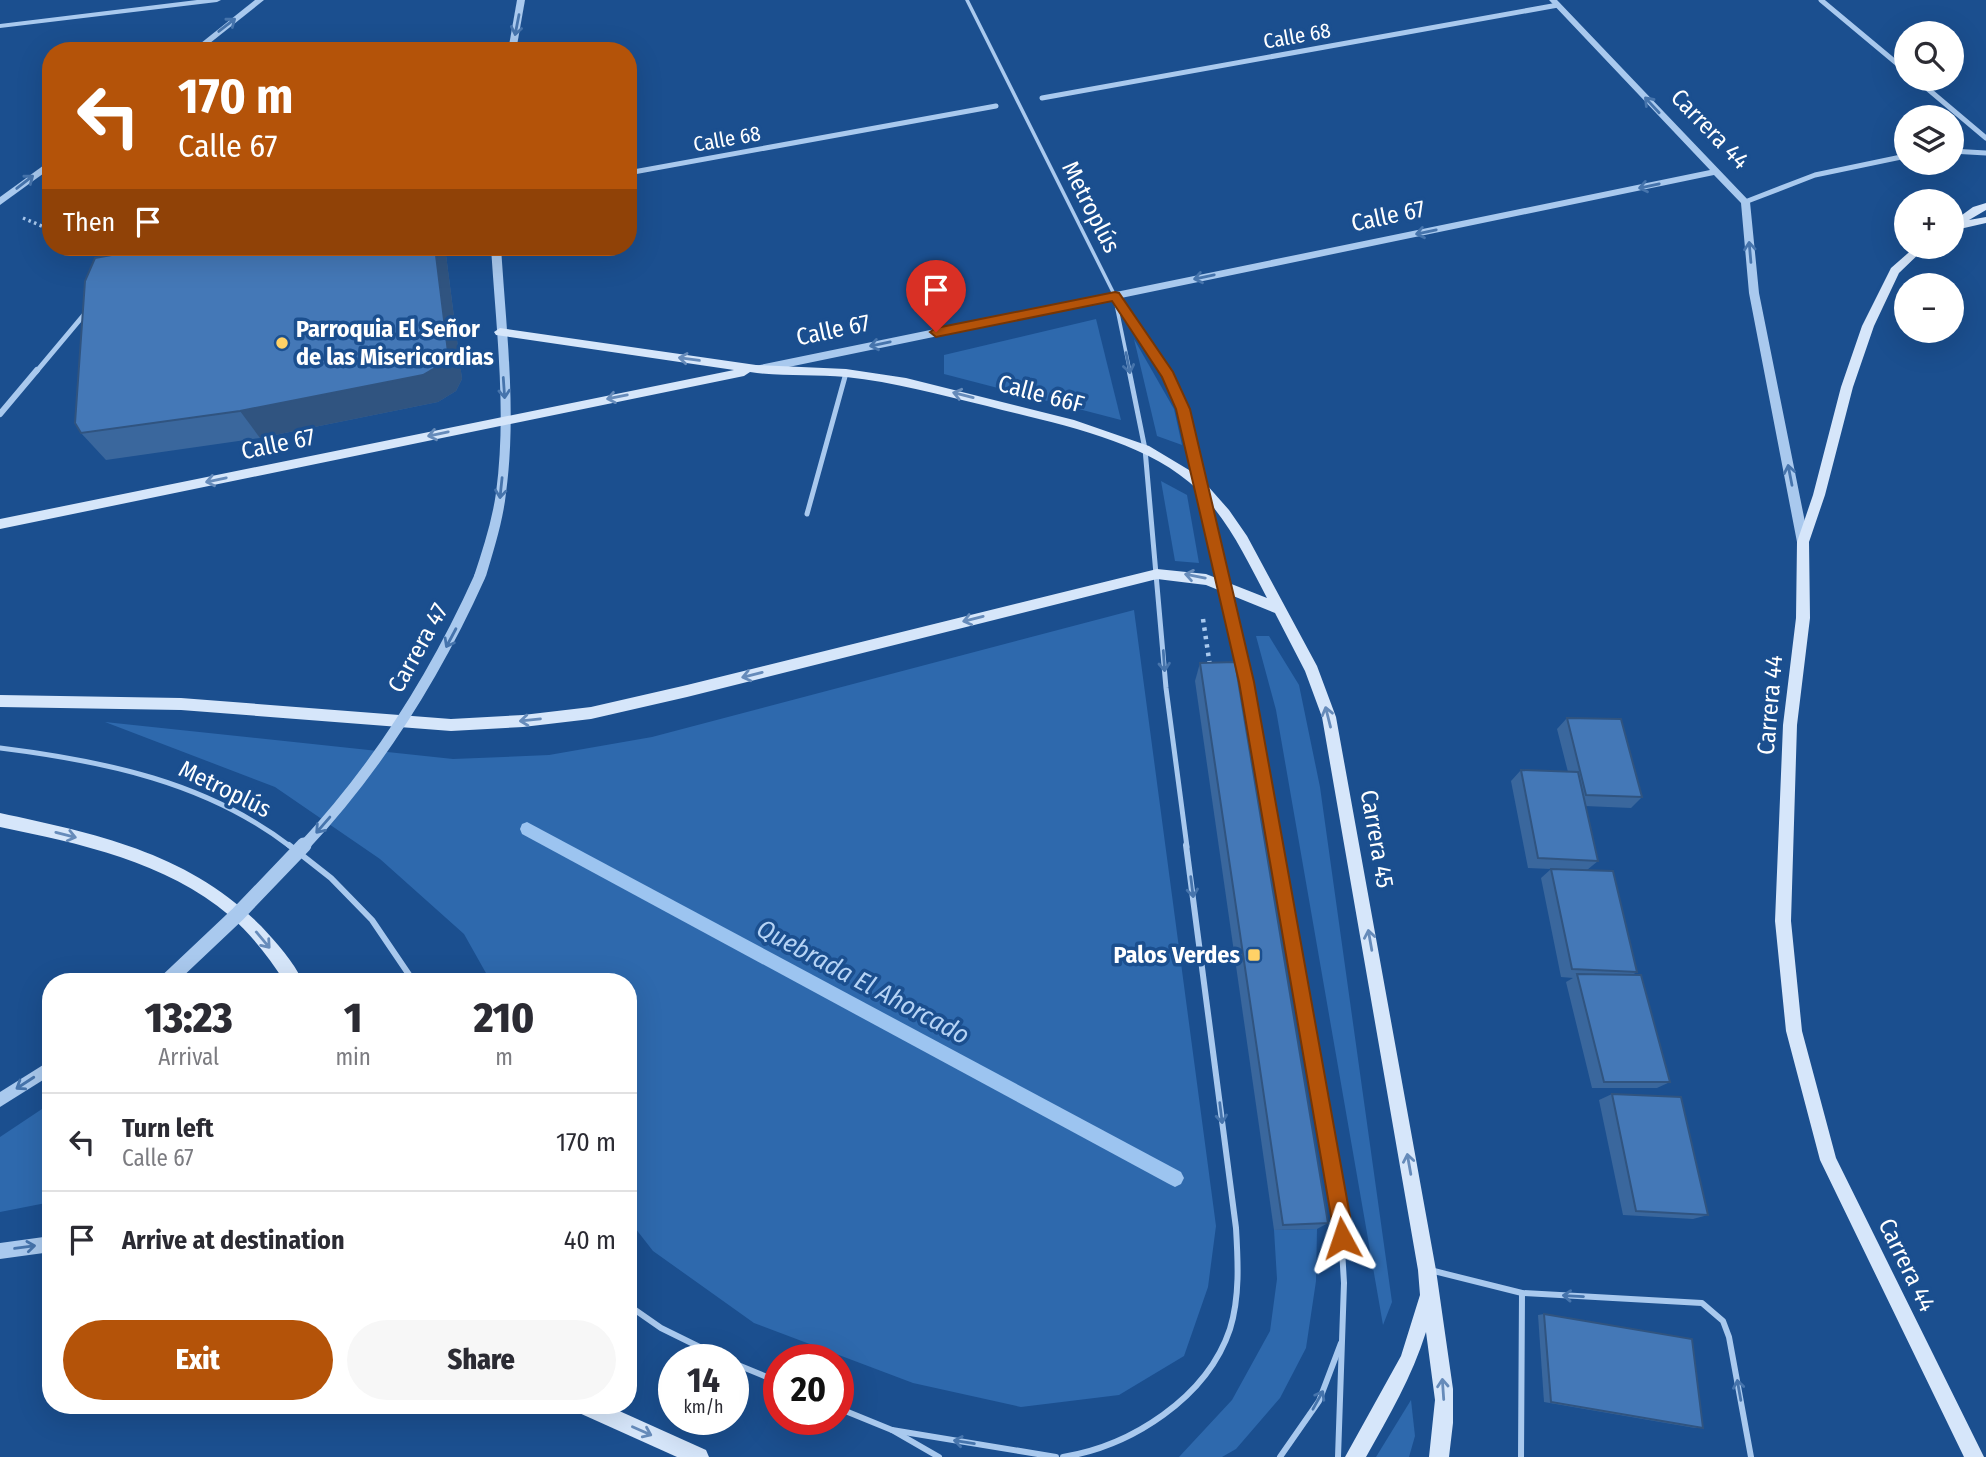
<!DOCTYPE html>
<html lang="en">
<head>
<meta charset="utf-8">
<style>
	body { margin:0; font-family:"Fira Sans Condensed",sans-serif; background:#f7f7f7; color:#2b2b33; height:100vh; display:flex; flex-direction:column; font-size:26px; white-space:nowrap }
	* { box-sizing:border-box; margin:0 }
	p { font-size:23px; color:#7c7c81 }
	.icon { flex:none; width:38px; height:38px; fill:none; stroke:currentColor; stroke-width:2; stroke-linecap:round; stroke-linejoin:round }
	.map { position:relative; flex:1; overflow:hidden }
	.drawer { position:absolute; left:42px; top:973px; width:595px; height:441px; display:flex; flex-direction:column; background:#fff; border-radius:28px; box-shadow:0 7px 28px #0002 }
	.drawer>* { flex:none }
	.hud { position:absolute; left:42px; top:42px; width:595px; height:214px; border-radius:28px; box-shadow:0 7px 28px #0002; background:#b45309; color:#fff; overflow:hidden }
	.fabs { position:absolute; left:1894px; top:21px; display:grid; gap:14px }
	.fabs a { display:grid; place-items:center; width:70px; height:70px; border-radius:50%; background:#fff; box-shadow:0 7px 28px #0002; font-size:35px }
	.speed { position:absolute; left:658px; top:1344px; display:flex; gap:14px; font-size:35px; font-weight:700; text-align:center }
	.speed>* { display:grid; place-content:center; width:91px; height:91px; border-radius:50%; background:#fff; box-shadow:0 7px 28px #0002; line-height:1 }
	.speed small { font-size:18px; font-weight:400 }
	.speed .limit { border:10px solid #d22; background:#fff; color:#111 }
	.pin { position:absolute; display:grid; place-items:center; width:60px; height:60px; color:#fff; margin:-72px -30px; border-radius:50% 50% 50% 0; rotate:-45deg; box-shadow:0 0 7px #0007 }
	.pin .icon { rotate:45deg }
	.me { position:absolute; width:77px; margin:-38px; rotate:355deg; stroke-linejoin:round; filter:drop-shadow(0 0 5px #0008) }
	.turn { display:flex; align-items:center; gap:24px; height:147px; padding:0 21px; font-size:32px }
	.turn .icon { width:91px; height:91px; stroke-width:2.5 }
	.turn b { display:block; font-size:49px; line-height:60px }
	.then { display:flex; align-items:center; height:66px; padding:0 21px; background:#0003; gap:14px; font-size:26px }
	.eta { display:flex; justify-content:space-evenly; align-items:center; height:119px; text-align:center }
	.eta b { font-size:42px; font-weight:800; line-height:49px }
	.primary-button { display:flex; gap:14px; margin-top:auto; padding:14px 21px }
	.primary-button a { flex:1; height:80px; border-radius:42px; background:#b45309; color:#fff; font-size:28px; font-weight:800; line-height:80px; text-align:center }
	.primary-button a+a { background:#f7f7f7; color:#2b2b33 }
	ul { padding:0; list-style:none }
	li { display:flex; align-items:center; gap:21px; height:98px; padding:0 21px; border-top:2px solid #e1e1e2 }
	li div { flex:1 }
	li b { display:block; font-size:26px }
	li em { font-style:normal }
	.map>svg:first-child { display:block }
	.green { fill:#2e69ad }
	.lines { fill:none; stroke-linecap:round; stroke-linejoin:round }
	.stream { fill:#9cc4f0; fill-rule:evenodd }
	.path-far1 { stroke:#a9c9ee; stroke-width:3.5; stroke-dasharray:2.5 3.5; stroke-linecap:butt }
	.path { stroke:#a9c9ee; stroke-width:4.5; stroke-dasharray:3.5 5; stroke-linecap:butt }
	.service-far2 { stroke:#a9c9ee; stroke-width:3.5 }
	.service-far1 { stroke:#a9c9ee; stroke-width:5 }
	.service { stroke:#a9c9ee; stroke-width:6 }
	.minor-far1 { stroke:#a9c9ee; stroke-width:5 }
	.minor { stroke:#a9c9ee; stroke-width:6 }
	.tertiary { fill:#a9c9ee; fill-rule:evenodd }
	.secondary { fill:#d6e6fa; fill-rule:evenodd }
	.tertiary-bridge-far1 { stroke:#a9c9ee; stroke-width:11 }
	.tertiary-bridge { stroke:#a9c9ee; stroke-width:15 }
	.wall { fill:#3a679d }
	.shaded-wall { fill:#305480 }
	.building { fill:#4478b7; stroke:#305480; stroke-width:2 }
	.oneway { stroke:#4674ac }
	.oneway2 { stroke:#668bba }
	.route { fill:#b45309; stroke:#753606; stroke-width:2 }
	.poi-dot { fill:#ffd166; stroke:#1b4f8f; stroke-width:2.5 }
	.labels { text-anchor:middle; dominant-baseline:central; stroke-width:7; stroke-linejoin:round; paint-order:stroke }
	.far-street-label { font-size:21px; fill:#fff; stroke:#1b4f8f }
	.street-label { font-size:24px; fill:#fff; stroke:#1b4f8f }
	.poi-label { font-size:24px; font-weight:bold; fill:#fff; stroke:#1b4f8f; text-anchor:start }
	.water-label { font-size:26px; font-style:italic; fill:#b5d3f5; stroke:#1b4f8f }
</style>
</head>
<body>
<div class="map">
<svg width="1986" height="1457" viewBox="0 0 1986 1457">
	<rect width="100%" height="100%" fill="#1b4f8f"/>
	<g class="green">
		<path d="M1096,319L1121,420L944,374V355Z"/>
		<path d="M1134,339L1174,409L1182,445L1157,436Z"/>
		<path d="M1161,481L1187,495L1199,563L1175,561Z"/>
		<path d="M1134,610L1216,1226L1208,1287L1184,1356L1119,1395L1021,1407L913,1383L754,1323L653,1251L628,1219V982H491L464,934L380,859L275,787L105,722L453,759L549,755L652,737Z"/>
		<path d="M1256,636H1269L1299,685L1320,787L1392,1302L1383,1325L1276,710Z"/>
		<path d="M51,1103V1202L0,1212V1137Z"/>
		<path d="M1317,1229L1316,1281L1306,1348L1280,1398L1236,1449L1222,1457H1179L1232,1400L1270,1331L1277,1279L1274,1230Z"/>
		<path d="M1411,1400L1415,1436L1409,1457H1376Z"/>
	</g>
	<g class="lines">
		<path class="stream" d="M527,822L1181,1172L1184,1178L1181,1184L1175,1187L1169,1184L522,834L520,829L522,824Z"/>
		<g class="path-far1">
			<path d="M23,218L51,230"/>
			<path d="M87,247L112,258"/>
		</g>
		<path class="path" d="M1203,619L1210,666"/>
		<g class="service-far2">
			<path d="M967,0L1115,296L1166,372"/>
			<path d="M1115,299L1130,372"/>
		</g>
		<g class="service-far1">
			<path d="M1129,370L1145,449L1166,688L1187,847"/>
			<path d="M1164,370L1183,409L1247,682L1276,847"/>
			<path d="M807,514L846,373"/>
			<path d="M0,748C104,761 207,782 291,847"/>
		</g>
		<g class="service">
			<path d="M289,845L331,878L372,920L414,982"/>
			<path d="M1275,845L1340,1216L1344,1283L1338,1457"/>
			<path d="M1430,1270L1522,1293L1702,1303L1723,1321L1729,1337L1751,1457"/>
			<path d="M628,1305L661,1328L726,1360"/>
			<path d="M733,1363L779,1382"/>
			<path d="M838,1408L892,1430L939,1457"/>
			<path d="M892,1430L1056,1457"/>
			<path d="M1063,1457C1131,1446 1207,1398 1230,1329C1240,1297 1238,1261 1236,1228L1186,845"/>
			<path d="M1280,1457L1319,1401L1341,1343"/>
			<path d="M1521,1457L1522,1293"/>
		</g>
		<g class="minor-far1">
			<path d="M1821,0L1906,71"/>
			<path d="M1916,79L1986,138"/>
			<path d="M1042,98L1558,5"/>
			<path d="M1951,151L1986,153"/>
			<path d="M628,173L996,106"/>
			<path d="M1745,202L1815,175L1906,156"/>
			<path d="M36,372L88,310"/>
		</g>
		<path class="minor" d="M0,414L37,370"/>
		<g class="tertiary">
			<path d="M197,0H221L217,2L0,28V24Z"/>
			<path d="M255,0H264L200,51H191Z"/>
			<path d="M517,0H525L516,51H508Z"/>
			<path d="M1549,0H1557L1750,202L1759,293L1809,542L1807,545L1803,546L1797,542L1749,293L1741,203L1714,175L760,373L755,369L760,365L1710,170Z"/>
			<path d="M51,160V168L0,205V197Z"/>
			<path d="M491,247H501C506,329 517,411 506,493C503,521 494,549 486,576L480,581L474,576C483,549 492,521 496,493C507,411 496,329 491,247Z"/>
			<path d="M51,1060V1075L0,1107V1092Z"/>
			<path d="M51,1236V1252L0,1259V1243Z"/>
		</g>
		<g class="secondary">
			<path d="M1986,203V210L1969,220L1986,217V223L1951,231V223L1973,207Z"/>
			<path d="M1915,247H1926L1899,273L1874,326L1853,387L1825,495L1809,542L1810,618L1797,725L1791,921L1802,1031L1836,1158L1984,1457H1964L1820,1160L1786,1031L1775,921L1783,725L1796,618L1797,542L1813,495L1841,387L1862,326L1891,268Z"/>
			<path d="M500,328L756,365L846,369L906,378L1074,420L1149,446L1189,470L1206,484L1229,510L1247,536L1317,666L1336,717L1436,1270L1453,1389V1423L1449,1457H1429L1435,1400L1426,1332C1412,1377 1389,1416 1366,1457H1345L1401,1356L1420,1295L1418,1270L1322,717L1305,671L1275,613L1206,585L1157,579L687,697L591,719L523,727L451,731L181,710L0,707V695L181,698L451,719L523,715L591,707L687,685L1157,569L1206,574L1267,598C1247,560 1229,521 1198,490C1145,439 1055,424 987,406C940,395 894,382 846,377C814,374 781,377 750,372L744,376L0,529V519L734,370L496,335L494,332Z"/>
			<path d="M0,813C97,834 189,853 261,926C276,942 294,962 303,982H285C269,958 252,935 230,916C165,861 81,844 0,827Z"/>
			<path d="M575,1405H606L706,1450L709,1457H677L577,1412Z"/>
		</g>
		<path class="tertiary-bridge-far1" d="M303,847C378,767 435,676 480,576"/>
		<path class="tertiary-bridge" d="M166,982L238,914L304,845"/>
	</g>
	<g class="wall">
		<path d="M156,247H445L462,379L456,391L438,402L260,438L106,460L81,433Z"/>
		<path d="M1200,663L1328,1223L1317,1229L1274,1230L1195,681Z"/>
		<path d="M1567,718L1642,797L1631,808L1585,806L1598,861L1587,870L1637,972L1632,975L1670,1082L1657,1088H1592L1566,982L1573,978L1561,977L1541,878L1551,869L1528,868L1511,781L1521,770L1568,772L1557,729Z"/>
		<path d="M1612,1094L1708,1215L1693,1219L1623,1215L1599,1100Z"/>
		<path d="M1544,1314L1703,1428H1695L1544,1402L1538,1315Z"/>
	</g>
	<path class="shaded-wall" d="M435,247H445L462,379L456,391L438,402L260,438L240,411Z"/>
	<g class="building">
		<path d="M156,247H435L448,352L442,364L423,375L240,411L81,433L75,423L85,281L95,258Z"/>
		<path d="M1235,662L1328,1223L1283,1225L1200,663Z"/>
		<path d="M1567,718L1621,719L1642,797L1586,795Z"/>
		<path d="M1521,770L1578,772L1598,861L1538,858Z"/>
		<path d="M1551,869L1613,871L1637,972L1572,969Z"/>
		<path d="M1577,974L1641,975L1670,1082H1604Z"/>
		<path d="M1612,1094L1681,1097L1708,1215L1636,1211Z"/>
		<path d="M1544,1314L1692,1339L1703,1428L1551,1402Z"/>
	</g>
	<defs><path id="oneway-shaft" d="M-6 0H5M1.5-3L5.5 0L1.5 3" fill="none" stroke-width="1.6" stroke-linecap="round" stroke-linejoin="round" transform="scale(1.75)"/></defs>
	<g class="oneway">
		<use href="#oneway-shaft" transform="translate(227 25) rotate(-38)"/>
		<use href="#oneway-shaft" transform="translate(517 25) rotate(101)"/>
		<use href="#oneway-shaft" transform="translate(1652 105) rotate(-133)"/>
		<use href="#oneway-shaft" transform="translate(25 182) rotate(-38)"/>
		<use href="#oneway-shaft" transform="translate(1649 186) rotate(168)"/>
		<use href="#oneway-shaft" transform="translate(1426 232) rotate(168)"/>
		<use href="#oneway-shaft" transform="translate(1750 252) rotate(-95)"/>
		<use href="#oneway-shaft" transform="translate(1204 277) rotate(168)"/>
		<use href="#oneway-shaft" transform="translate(880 344) rotate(168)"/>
		<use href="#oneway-shaft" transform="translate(1128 363) rotate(79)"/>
		<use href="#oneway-shaft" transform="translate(504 388) rotate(86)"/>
		<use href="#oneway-shaft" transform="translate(1790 475) rotate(-101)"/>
		<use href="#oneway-shaft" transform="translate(501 488) rotate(96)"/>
		<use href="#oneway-shaft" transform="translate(451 638) rotate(118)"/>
		<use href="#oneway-shaft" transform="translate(1164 661) rotate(86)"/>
		<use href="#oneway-shaft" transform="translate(323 825) rotate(131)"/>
		<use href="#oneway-shaft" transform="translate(1192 887) rotate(83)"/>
		<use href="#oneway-shaft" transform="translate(25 1083) rotate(147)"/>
		<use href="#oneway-shaft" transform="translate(1221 1113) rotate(83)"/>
		<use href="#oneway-shaft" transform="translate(25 1247) rotate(-8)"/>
		<use href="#oneway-shaft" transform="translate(1573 1296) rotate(-177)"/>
		<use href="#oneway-shaft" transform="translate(1739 1390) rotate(-100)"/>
		<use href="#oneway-shaft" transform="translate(1318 1400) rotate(-61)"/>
		<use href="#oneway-shaft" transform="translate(964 1442) rotate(-171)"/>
	</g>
	<g class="oneway2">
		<use href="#oneway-shaft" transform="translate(689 359) rotate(-172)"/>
		<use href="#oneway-shaft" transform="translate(963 395) rotate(-166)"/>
		<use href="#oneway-shaft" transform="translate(617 397) rotate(169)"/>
		<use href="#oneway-shaft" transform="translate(438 434) rotate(168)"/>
		<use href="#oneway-shaft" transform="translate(216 480) rotate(168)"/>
		<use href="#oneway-shaft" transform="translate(1195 576) rotate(-169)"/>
		<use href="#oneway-shaft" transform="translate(973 619) rotate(166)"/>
		<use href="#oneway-shaft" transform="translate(752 675) rotate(166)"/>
		<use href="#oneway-shaft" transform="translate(1328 717) rotate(-104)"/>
		<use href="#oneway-shaft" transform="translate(530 720) rotate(174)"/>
		<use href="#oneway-shaft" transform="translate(66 835) rotate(14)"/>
		<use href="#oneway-shaft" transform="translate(263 940) rotate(50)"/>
		<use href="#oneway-shaft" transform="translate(1370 940) rotate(-100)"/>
		<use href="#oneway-shaft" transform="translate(1409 1164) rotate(-100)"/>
		<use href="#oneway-shaft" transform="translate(1443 1389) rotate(-94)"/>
		<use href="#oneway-shaft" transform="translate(642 1431) rotate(24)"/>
	</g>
	<path class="route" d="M1115,292L1119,293L1173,372L1190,409L1254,682L1350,1216L1352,1238L1349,1246L1342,1248L1335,1246L1331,1216L1239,682L1176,409L1162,377L1112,301L936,337L930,332L936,328Z"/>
	<g class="poi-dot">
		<circle cx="282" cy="343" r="7"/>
		<rect x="1247" y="948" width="14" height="14" rx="3.5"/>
	</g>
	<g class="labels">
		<g class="far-street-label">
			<text transform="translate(1297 36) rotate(-10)">Calle 68</text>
			<text transform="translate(727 139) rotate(-10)">Calle 68</text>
		</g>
		<g class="street-label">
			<text transform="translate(1710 129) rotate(46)">Carrera 44</text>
			<text transform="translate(1091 207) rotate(63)">Metroplús</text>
			<text transform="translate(1388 216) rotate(-12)">Calle 67</text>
			<text transform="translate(833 330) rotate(-12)">Calle 67</text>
			<text transform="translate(1041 394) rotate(15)">Calle 66F</text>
			<text transform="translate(278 444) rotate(-12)">Calle 67</text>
			<text transform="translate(418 648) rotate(-61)">Carrera 47</text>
			<text transform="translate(1770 705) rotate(-85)">Carrera 44</text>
			<text transform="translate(225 789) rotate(26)">Metroplús</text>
			<text transform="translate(1377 839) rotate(80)">Carrera 45</text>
			<text transform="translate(1907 1265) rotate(64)">Carrera 44</text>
		</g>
		<g class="poi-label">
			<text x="296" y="329">Parroquia El Señor<tspan x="296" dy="28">de las Misericordias</tspan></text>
			<text x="1240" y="955" text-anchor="end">Palos Verdes</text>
		</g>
		<g class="water-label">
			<text transform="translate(863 982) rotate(28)">Quebrada El Ahorcado</text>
		</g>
	</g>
</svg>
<div class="fabs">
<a><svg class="icon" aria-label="search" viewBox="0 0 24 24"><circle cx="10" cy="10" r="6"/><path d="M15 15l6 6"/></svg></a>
<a><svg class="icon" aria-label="layers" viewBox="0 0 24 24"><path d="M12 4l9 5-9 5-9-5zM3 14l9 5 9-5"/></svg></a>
<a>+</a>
<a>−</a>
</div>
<div class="speed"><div>14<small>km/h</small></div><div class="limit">20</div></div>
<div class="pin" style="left:936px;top:332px;background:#d93025"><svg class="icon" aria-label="arrive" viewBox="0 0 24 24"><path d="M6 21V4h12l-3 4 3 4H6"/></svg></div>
<svg class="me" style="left:1342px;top:1238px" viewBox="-20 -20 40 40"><path d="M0-17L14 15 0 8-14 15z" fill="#b45309" stroke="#fff" stroke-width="4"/></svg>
<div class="hud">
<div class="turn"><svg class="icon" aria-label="left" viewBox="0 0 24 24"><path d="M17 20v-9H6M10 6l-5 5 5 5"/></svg><div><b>170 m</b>Calle 67</div></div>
<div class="then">Then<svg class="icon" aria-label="arrive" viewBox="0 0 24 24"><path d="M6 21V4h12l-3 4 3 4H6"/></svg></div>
</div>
<section class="drawer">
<div class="eta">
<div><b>13:23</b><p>Arrival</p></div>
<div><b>1</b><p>min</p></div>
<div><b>210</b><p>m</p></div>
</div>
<ul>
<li><svg class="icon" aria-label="left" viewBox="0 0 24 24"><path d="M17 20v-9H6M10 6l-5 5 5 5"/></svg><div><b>Turn left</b><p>Calle 67</p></div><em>170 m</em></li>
<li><svg class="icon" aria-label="arrive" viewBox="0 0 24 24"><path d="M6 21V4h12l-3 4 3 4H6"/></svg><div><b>Arrive at destination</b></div><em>40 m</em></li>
</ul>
<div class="primary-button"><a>Exit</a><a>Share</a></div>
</section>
</div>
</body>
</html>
